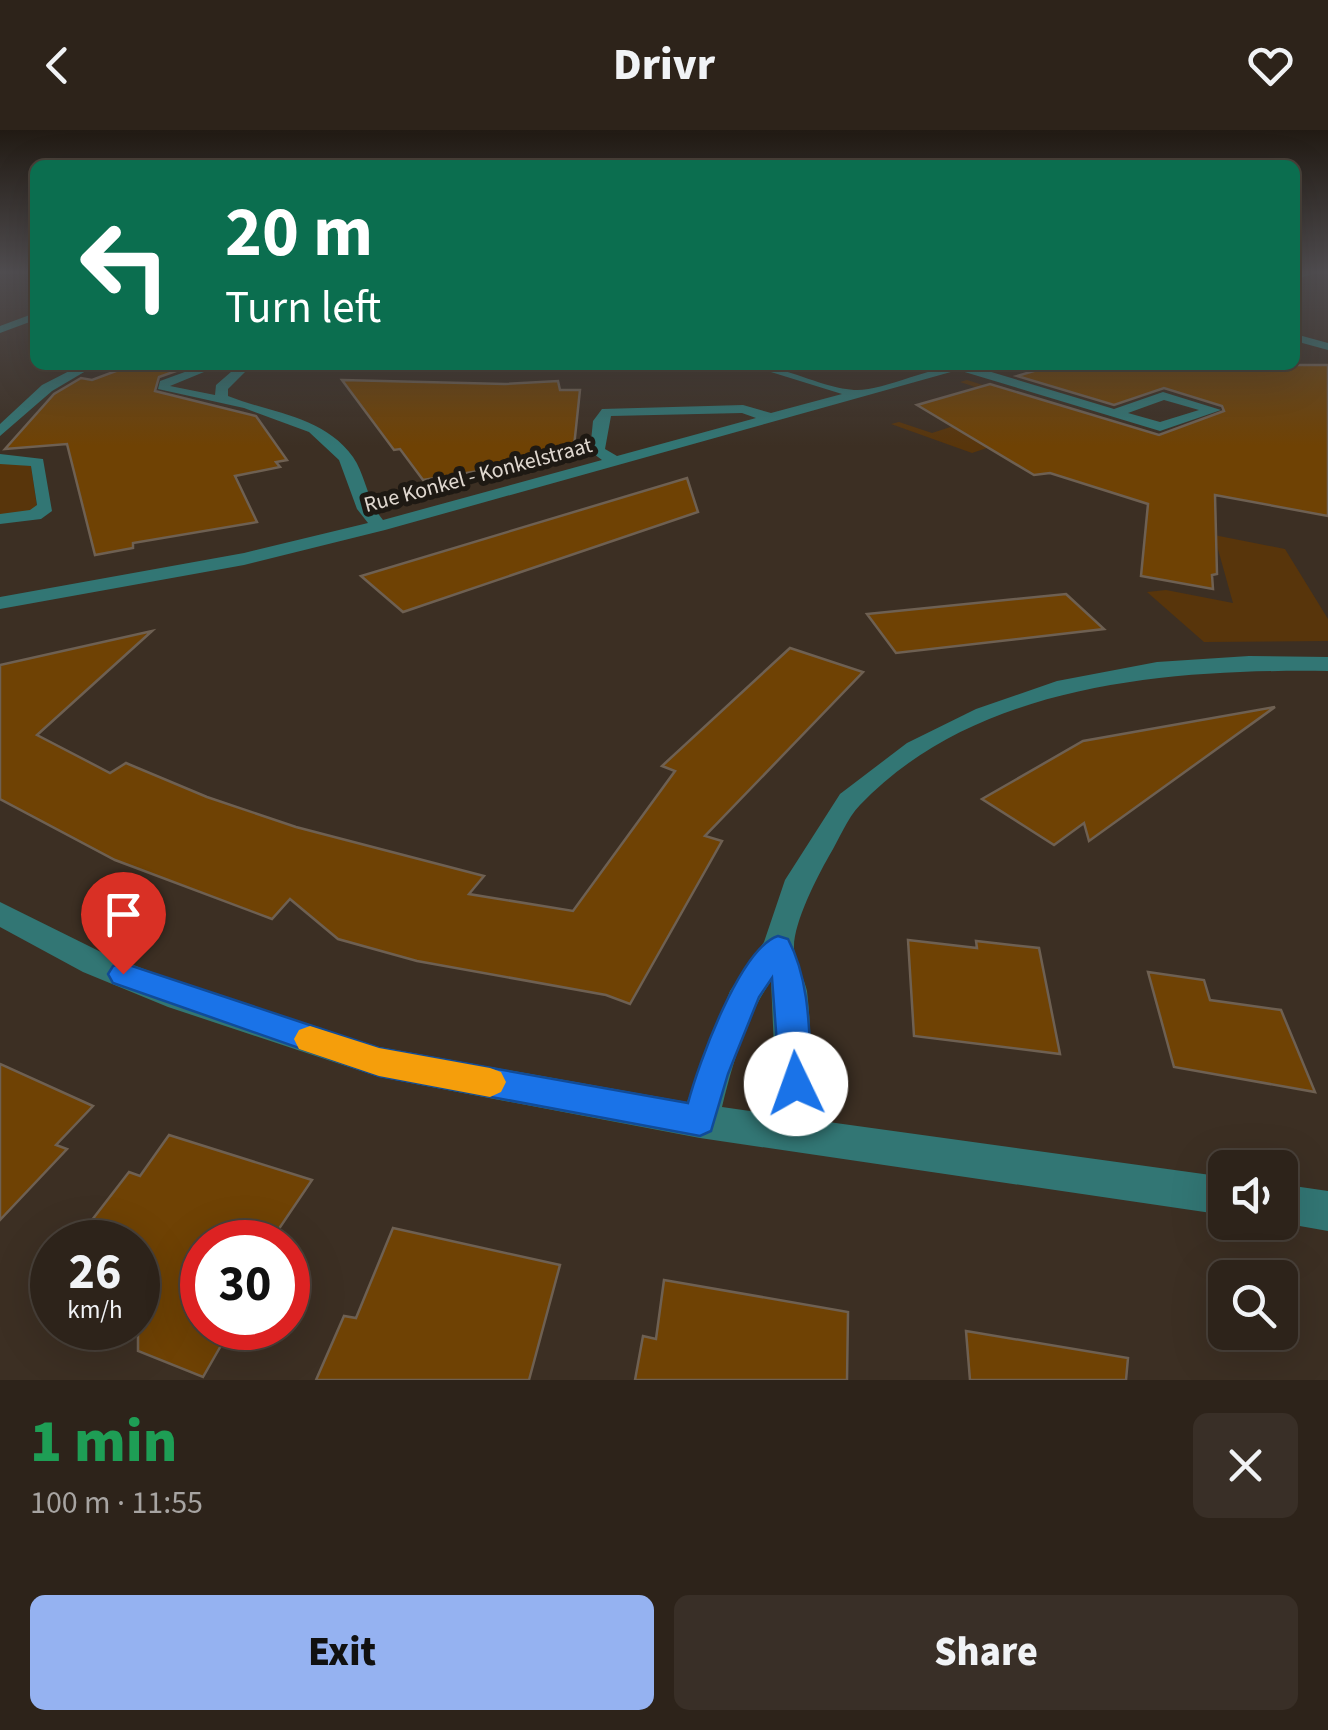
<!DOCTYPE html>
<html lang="en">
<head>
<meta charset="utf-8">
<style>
	body { margin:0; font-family:"Source Sans 3",sans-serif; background:#392f27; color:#f1f3f6; height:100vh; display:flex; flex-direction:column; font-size:38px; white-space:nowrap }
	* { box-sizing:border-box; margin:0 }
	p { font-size:32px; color:#a7a4a2 }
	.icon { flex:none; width:55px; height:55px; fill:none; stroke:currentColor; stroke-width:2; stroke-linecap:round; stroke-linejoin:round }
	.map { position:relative; height:1250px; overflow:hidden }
	.drawer { display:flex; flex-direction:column; background:#2d231a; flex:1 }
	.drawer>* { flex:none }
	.banner { position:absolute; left:30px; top:30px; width:1270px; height:210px; border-radius:15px; box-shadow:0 10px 40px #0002,0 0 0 2px #484039; background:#0b6e4f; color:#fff; overflow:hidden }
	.controls { position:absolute; left:1208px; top:1020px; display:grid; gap:20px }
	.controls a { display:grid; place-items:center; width:90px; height:90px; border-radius:15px; background:#2d231a; box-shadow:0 10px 40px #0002,0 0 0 2px #484039; font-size:50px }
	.speed { position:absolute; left:30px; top:1090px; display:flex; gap:20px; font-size:50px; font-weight:700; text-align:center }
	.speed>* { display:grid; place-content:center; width:130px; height:130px; border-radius:50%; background:#2d231a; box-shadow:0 10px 40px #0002,0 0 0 2px #484039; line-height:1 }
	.speed small { font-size:25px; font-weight:400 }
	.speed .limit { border:15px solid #d22; background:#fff; color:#111 }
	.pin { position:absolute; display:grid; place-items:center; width:85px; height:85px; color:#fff; margin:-102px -42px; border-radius:50% 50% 50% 0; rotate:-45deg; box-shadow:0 0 10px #0007 }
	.pin .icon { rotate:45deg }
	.me { position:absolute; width:110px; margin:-55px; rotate:357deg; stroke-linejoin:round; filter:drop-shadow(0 0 8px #0008) }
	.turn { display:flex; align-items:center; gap:35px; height:210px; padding:0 30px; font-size:45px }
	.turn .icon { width:130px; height:130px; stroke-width:2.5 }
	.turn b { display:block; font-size:70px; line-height:85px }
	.round { display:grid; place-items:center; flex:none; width:105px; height:105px; border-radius:15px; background:#392f27 }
	.summary { display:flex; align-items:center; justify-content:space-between; height:170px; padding:0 30px }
	h1 { font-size:60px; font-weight:800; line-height:75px; color:#1e9e55 }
	.primary-button { display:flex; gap:20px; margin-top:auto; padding:20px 30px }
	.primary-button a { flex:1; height:115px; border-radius:15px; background:#95b2f1; color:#111; font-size:40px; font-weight:800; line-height:115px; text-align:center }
	.primary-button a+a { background:#392f27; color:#f1f3f6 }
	header { display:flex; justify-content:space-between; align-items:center; height:130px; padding:0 30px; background:#2d231a; font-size:45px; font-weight:800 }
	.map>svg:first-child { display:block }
	.green { fill:#58350b }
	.building { fill:#6f4204; stroke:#6e6052; stroke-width:2.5 }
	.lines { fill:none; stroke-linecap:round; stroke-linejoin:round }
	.minor { fill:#327674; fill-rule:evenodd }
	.route { fill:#1a73e8; stroke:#114b97; stroke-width:2.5 }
	.slow { fill:#f59e0b }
	.labels { text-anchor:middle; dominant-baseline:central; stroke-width:10; stroke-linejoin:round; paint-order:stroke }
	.far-street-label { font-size:22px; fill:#e0d8d0; stroke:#1e1913 }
</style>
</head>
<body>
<header><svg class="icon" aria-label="back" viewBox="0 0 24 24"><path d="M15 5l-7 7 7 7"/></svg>Drivr<svg class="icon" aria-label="heart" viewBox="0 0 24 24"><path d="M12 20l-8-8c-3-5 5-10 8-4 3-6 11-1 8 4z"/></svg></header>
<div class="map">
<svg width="1328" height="1250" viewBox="0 0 1328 1250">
	<rect width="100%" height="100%" fill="#3c2f23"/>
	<g class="green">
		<path d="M967,250L1082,286L972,323L891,294L899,292L932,303L1024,273L960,252Z"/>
		<path d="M0,332L31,336L37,377L34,380L0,386Z"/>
		<path d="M1214,405L1285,419L1328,489V511L1204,512L1147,462L1166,460L1233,473Z"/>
	</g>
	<g class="building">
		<path d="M132,235H193L159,247L155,261L256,286L287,330L276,332L280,337L235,346L257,392L133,413V418L95,425L67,314L5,319L54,264L81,248L92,250Z"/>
		<path d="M1054,235H1328V386L1215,365L1217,444L1212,445L1213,459L1141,446L1148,374L1050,343L1034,345L917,275L990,254L1159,305L1224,281L1222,276L1164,258L1114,275L1017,246Z"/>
		<path d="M342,250L505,254L558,251L560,260H580L573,326L423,350L400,319L394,320Z"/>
		<path d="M687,348L698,382L403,482L361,446Z"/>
		<path d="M1066,464L1104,499L896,523L867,484Z"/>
		<path d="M152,501L37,605L110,643L126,633L207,667L296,697L484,746L469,764L573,781L675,641L662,636L790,518L863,542L705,706L722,711L630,874L606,865L417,831L338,809L290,769L272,789L115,730L0,669V535Z"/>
		<path d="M1275,577L1089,711L1084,693L1054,715L982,669L1083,611Z"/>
		<path d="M908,810L977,818L976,811L1039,818L1060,924L914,906Z"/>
		<path d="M1148,842L1204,850L1210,870L1281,880L1315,962L1174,937Z"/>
		<path d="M0,934L93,976L56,1015L67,1019L0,1090Z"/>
		<path d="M169,1005L312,1050L270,1112H202V1198H231L203,1247L138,1221V1112H75L129,1042L140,1046Z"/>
		<path d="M393,1098L560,1135L529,1250H316L344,1186L356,1188Z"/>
		<path d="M664,1150L848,1182L847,1250H635L643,1206L656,1209Z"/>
		<path d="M966,1201L1128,1228L1126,1250H970Z"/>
	</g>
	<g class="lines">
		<g class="minor">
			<path d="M1318,141L1317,143L1295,149V143Z"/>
			<path d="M35,183V190L0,203V196Z"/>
			<path d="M1295,204L1328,213V220L1295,211Z"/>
			<path d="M81,235H96L52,261L0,306V294L42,255Z"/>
			<path d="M204,235H221L170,256L215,265L216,255L239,235H252L228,259V266C270,283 324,286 353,327C366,346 367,371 383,390L602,330L590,321L593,291L602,279L743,275L771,283L842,264L748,235C785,235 818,257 854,260C882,262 931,235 968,235L1114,279L1163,262L1221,280L1160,301L958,240L385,400L244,435L0,479V467L244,423L368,393L357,379L339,330L309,302L244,278L158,259L160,251ZM1164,270L1199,280L1160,292L1128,283ZM742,283L756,288L617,326L605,319L611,286Z"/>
			<path d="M0,324L43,329L52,381L41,389L0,394V384L30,380L37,375L31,336L0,334Z"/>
			<path d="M1249,526L1328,527V541C1171,539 976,553 860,675C847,688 839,710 829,726C817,747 793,794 794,818C794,832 804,847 807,861C812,903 811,947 814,990L1225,1047V1085L700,1008L379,947L168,877L83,842L0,797V772L105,824L188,856L379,917L687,972L730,861L764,812L785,750L840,664L907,613L976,579L1057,551L1157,532ZM771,851L777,985L722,977C732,935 746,887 771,851Z"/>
			<path d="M1280,1054L1328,1061V1101L1277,1092Z"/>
		</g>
	</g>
	<linearGradient id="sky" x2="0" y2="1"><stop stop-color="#211a13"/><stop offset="0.45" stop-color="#504d50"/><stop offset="1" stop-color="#504d50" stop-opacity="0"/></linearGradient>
	<rect width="1328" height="316" fill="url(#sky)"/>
	<path class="route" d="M778,806L788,809C811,852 809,907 812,954L808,965L796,969L784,965L780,954L772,848L759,867L728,944L711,1001L700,1006L379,946L113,853L108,844L113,836L123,833L379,918L688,973C698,935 740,818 778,806Z"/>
	<path class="slow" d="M310,896L379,918L490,938L501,942L506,952L501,962L490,967L379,946L299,919L294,909L299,900Z"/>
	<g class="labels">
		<g class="far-street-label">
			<text transform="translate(478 345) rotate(-15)">Rue Konkel - Konkelstraat</text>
		</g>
	</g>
</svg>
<div class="controls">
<a><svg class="icon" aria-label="sound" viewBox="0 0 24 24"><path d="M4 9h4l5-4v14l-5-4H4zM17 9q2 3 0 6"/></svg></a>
<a><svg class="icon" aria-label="search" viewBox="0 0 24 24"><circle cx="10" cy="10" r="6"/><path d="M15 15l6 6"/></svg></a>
</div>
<div class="speed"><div>26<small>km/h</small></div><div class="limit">30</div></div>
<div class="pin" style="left:123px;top:844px;background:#d93025"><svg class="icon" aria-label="arrive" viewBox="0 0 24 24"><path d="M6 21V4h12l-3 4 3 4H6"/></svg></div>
<svg class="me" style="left:796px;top:954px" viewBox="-20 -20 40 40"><circle r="19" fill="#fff"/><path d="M0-13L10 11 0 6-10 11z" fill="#1a73e8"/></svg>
<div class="banner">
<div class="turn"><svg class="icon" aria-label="left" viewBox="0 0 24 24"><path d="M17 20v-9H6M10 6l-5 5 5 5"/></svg><div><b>20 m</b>Turn left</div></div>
</div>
</div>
<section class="drawer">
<div class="summary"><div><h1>1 min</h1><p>100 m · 11:55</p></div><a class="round"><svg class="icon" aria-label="close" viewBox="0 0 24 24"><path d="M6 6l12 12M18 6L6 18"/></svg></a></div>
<div class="primary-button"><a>Exit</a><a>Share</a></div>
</section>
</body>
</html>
